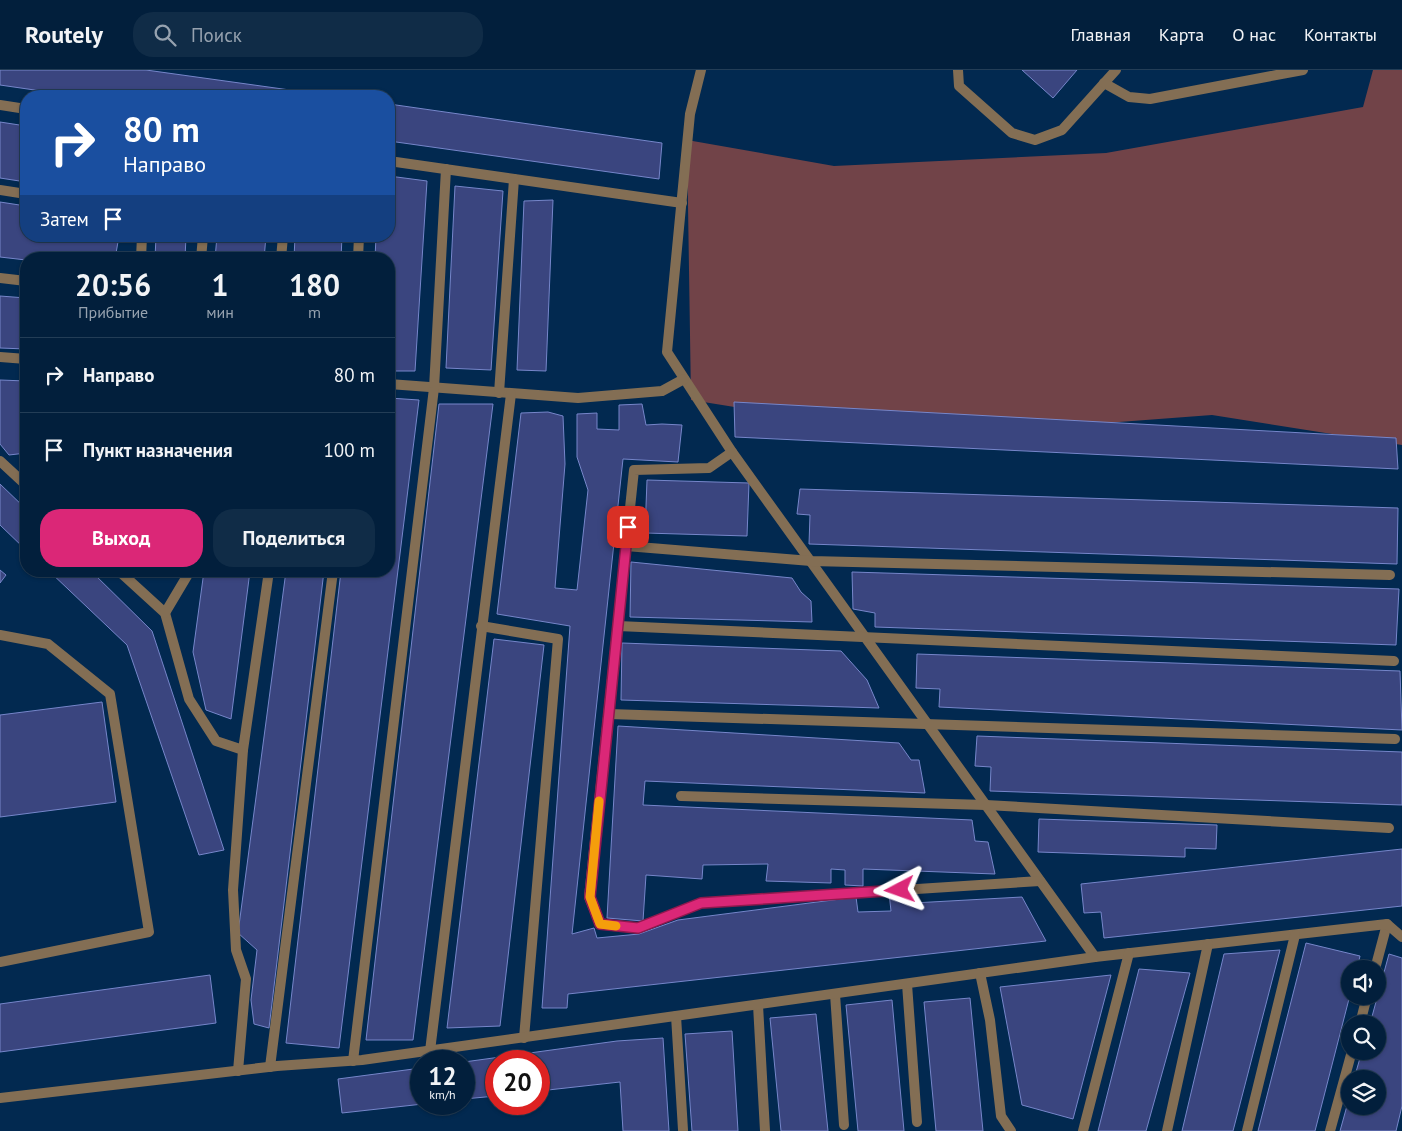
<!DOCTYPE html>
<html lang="ru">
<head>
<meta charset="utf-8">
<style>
	body { margin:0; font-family:"PT Sans",sans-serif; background:#102c47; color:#f1f3f6; height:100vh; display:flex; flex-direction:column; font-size:19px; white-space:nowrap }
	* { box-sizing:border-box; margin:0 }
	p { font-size:16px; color:#96a2af }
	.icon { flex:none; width:28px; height:28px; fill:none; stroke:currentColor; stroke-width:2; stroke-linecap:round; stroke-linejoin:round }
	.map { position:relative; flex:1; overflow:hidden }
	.panel { position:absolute; left:20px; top:182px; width:375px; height:325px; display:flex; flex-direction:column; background:#021f3c; border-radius:20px; box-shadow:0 1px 4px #0004,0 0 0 1px #233d56 }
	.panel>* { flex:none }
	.banner { position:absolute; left:20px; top:20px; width:375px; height:152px; border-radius:20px; box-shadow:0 1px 4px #0004,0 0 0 1px #233d56; background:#1a4fa0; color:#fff; overflow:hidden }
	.tools { position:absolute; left:1341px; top:890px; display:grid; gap:10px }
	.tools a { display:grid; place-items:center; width:45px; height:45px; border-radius:50%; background:#021f3c; box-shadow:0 1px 4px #0004,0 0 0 1px #233d56; font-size:25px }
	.speed { position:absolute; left:410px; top:980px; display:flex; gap:10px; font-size:25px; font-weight:700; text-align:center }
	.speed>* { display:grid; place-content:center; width:65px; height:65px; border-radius:50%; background:#021f3c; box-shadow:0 1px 4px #0004,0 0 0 1px #233d56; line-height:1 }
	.speed small { font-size:12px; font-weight:400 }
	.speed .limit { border:8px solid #d22; background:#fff; color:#111 }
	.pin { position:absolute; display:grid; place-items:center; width:42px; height:42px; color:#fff; margin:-21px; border-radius:10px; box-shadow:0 2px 8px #0006 }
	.me { position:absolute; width:55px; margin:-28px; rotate:266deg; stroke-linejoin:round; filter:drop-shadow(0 0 4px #0008) }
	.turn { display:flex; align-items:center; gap:18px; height:105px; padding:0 20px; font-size:22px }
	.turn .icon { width:65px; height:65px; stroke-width:2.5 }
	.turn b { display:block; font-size:35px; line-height:42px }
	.then { display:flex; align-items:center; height:48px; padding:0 20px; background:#0003; gap:10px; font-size:19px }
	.eta { display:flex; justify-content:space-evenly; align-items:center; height:85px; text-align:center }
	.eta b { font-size:30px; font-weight:600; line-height:35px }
	.cta { display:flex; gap:10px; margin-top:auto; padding:10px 20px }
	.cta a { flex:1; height:58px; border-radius:20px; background:#db2777; color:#fff; font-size:20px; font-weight:600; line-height:58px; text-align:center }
	.cta a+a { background:#102c47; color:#f1f3f6 }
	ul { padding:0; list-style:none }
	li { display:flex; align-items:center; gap:15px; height:75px; padding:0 20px; border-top:1px solid #233d56 }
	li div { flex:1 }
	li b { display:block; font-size:19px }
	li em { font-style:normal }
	header { display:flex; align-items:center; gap:30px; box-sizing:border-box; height:70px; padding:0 25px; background:#021f3c; border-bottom:1px solid #233d56 }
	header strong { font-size:24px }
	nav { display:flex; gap:28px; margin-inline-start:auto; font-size:18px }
	.search { width:350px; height:45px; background:#102c47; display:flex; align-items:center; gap:12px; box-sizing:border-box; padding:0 18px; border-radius:20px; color:#96a2af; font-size:19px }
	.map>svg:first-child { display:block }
	.green { fill:#714348 }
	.building { fill:#3a457f; stroke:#7686ca }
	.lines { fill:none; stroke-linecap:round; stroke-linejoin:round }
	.service { stroke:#836e54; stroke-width:10 }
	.route-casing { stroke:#8e194d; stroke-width:12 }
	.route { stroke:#db2777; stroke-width:9 }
	.slow { stroke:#f59e0b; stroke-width:9 }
</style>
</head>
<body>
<header>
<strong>Routely</strong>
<div class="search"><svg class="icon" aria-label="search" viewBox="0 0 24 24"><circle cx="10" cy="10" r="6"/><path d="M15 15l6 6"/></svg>Поиск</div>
<nav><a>Главная</a><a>Карта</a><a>О нас</a><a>Контакты</a></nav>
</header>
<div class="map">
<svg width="1402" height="1061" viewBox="0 0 1402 1061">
	<rect width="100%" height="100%" fill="#022950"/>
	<path class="green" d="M1373,0H1402V375L1212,345L919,367L691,330L687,70L834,96L1106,83L1363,37Z"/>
	<g class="building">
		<path d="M0,0H146L333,26H76L0,15Z"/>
		<path d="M1022,0H1077L1053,28Z"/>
		<path d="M389,34L662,73L659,109L389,71Z"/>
		<path d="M0,52L26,56V112L0,108Z"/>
		<path d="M389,106L427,111L415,301H389V189H375L376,166H389Z"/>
		<path d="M455,116L503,121L491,300L446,298Z"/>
		<path d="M553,130L546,301L517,300L524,131Z"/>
		<path d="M0,132L26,136V166H119L115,189H26V190L0,187Z"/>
		<path d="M156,166H186L185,189H155Z"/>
		<path d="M217,166H266L264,189H215Z"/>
		<path d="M295,166H342L341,189H294Z"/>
		<path d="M0,226L26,228V279L0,278Z"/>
		<path d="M0,310L26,311V383L9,385L0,374Z"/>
		<path d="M389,328L419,330L339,978L286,973L341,501H389Z"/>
		<path d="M734,332L1396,368L1398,399L735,367Z"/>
		<path d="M439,334H493L413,970H366Z"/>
		<path d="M642,334L646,355L662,354L682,355L678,392L623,389L572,864L594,858L597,868L639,864L678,850L856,827L858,842L891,841L889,823L907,822L913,833L1022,827L1046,871L568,924L567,938H542L570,556L497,544L521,343L548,342L563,346L565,394L555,518L577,520L588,420L577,387V344L597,343V359L619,360V335Z"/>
		<path d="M647,410L749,413L747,466L645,463Z"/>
		<path d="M0,414L26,439V480L0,455Z"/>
		<path d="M800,419L1398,438L1397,494L809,474L810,445L797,444Z"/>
		<path d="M631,492L792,508L801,522L811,531L812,552L630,547Z"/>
		<path d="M0,500L6,505L0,513Z"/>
		<path d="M49,501H91L152,561L224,780L199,785L127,575Z"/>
		<path d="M204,501H250L231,649L206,640L193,582Z"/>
		<path d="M286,501H324L269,958L254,954L251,930L257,880L238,863Z"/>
		<path d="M852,502L1399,519L1396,575L875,557V543L853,539Z"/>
		<path d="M494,569L544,575L500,956L447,958Z"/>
		<path d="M622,573L841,581L867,610L879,638L621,630Z"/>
		<path d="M917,584L1400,601L1402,660L939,637L940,619L916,618Z"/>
		<path d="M102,632L116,732L0,747V645Z"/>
		<path d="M618,656L899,673L911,690H919L925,723L645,711L643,735L972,750L975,771L988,772L995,804L863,799V816L845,815V800L831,799V813L766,811L768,794L703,795L702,809L646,805L643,851L607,848Z"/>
		<path d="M977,666L1402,682V735L990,721L991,697L975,696Z"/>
		<path d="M1039,749L1217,755L1216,779L1185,778V787L1038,782Z"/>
		<path d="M1402,779V836L1104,868L1101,842L1084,843L1081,814Z"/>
		<path d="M1306,873L1360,886L1357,899H1350V925L1315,1061H1258Z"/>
		<path d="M1280,880L1233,1061H1182L1224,884Z"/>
		<path d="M1389,884L1402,888V1036L1396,1061H1340L1350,1025V1036H1378V1009H1354L1362,981H1378V954H1370Z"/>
		<path d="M1139,899L1190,903L1146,1061H1098Z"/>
		<path d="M210,905L216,953L0,982V934Z"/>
		<path d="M1111,905L1073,1049L1022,1035L1000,917Z"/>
		<path d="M970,928L983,1061H936L924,932Z"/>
		<path d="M892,930L904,1061H858L846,935Z"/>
		<path d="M816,944L828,1061H781L770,948Z"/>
		<path d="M732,961L738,1061H692L685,964Z"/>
		<path d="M663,968L669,1061H623L620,1012L539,1021V991H496V1026L464,1029V992L617,971Z"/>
		<path d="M421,998V1034H423L342,1043L338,1009Z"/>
	</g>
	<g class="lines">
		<g class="service">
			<path d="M701,0L690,44L667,282L732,382L1095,887"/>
			<path d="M958,0L959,16L1012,63L1035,70L1062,60L1116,0"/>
			<path d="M1104,13L1129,27L1150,29L1303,0"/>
			<path d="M0,35L26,39"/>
			<path d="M389,91L682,133"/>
			<path d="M0,120L26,124"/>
			<path d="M141,189L142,166"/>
			<path d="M201,189L203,166"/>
			<path d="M281,189L283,166"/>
			<path d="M358,189L359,166"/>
			<path d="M0,208L26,211"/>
			<path d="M0,287L26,289"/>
			<path d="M389,314L578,328L662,321L684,309"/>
			<path d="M499,323L514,109"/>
			<path d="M732,382L709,398L634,400L589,827L600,854L638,858L701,833L1040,811"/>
			<path d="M0,391L26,415"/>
			<path d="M626,476L811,491L1390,505"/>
			<path d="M119,501L165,543L189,629L216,671L243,680L269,501"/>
			<path d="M165,543L190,501"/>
			<path d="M481,556L558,569L524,968"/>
			<path d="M618,556L1394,591"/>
			<path d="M0,565L48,574L110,624L149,862L0,892"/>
			<path d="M609,644L1395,669"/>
			<path d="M681,726L986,735L1389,758"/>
			<path d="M1375,899L1387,854"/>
			<path d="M980,903L990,950L1001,1046L1011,1061"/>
			<path d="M907,914L917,1052"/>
			<path d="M835,924L844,1055"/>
			<path d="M758,935L765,1061"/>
			<path d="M676,946L683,1060"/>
			<path d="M1360,954L1367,926"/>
			<path d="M430,981L511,324"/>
			<path d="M353,991L434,318L446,99"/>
			<path d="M270,997L333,501"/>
			<path d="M238,1001L246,909L236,880L233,820L243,680"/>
			<path d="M0,1028L277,996L362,990L1095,887L1387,854L1402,867"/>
			<path d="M1083,1061L1129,883"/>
			<path d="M1167,1061L1208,874"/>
			<path d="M1247,1061L1295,865"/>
			<path d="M1330,1061L1352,981"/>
		</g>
	</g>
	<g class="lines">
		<g class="route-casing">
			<path id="route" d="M628,457L590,827L600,854L638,858L701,833L900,820"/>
		</g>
		<use href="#route" class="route"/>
		<path class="slow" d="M599,731L590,827L600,854L616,856"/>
	</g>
</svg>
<div class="tools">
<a><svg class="icon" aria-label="sound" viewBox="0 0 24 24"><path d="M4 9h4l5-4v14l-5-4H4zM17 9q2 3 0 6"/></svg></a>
<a><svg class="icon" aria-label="search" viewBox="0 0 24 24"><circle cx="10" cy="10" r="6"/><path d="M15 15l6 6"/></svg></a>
<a><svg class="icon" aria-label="layers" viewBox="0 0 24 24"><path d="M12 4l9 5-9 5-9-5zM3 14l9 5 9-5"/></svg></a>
</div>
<div class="speed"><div>12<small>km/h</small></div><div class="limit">20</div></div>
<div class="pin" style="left:628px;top:457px;background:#d93025"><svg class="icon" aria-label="arrive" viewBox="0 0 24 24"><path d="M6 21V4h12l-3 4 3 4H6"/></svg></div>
<svg class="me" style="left:900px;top:820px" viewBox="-20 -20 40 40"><path d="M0-17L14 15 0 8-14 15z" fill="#db2777" stroke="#fff" stroke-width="4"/></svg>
<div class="banner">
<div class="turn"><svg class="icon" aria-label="right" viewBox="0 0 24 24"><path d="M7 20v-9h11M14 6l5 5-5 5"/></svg><div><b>80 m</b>Направо</div></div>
<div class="then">Затем<svg class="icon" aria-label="arrive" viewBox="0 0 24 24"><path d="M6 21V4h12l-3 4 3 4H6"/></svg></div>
</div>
<section class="panel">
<div class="eta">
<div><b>20:56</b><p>Прибытие</p></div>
<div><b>1</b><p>мин</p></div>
<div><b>180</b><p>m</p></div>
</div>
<ul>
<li><svg class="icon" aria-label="right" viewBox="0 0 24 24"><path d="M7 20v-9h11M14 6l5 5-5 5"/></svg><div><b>Направо</b></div><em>80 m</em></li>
<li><svg class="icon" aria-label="arrive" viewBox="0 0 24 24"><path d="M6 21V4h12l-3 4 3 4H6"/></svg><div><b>Пункт назначения</b></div><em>100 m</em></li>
</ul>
<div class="cta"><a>Выход</a><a>Поделиться</a></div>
</section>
</div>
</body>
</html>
